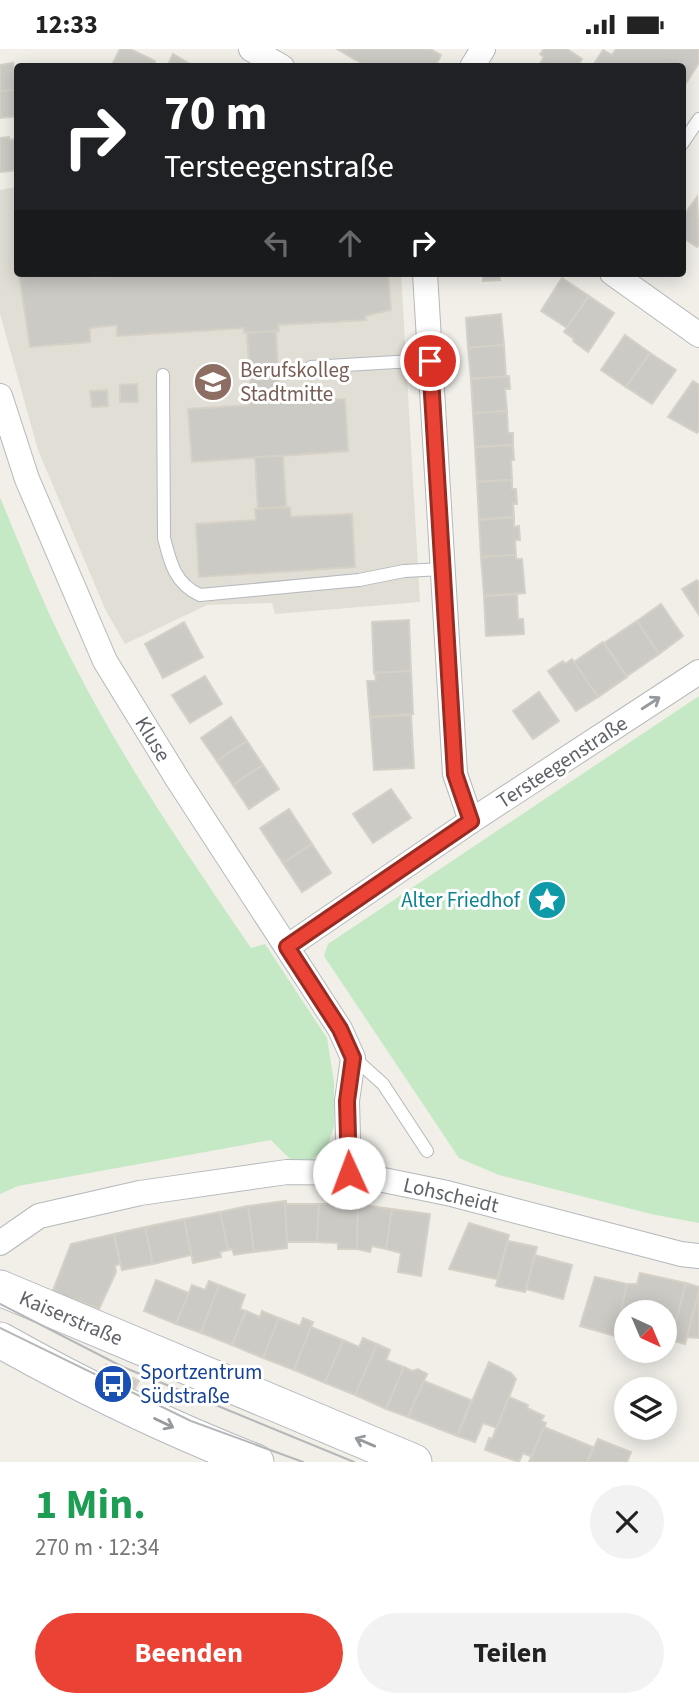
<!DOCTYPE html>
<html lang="de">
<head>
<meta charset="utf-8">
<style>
	body { margin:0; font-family:"Source Sans 3",sans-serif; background:#f2f2f2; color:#222; height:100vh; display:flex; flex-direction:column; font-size:26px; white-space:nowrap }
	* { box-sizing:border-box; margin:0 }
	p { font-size:23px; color:#767676 }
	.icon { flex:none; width:38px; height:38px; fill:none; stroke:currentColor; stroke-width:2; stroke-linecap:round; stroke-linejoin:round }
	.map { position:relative; height:1413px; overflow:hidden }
	.panel { display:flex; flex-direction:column; background:#fff; flex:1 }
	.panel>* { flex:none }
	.hud { position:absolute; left:14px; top:14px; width:672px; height:214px; border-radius:7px; box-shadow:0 4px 18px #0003; background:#202124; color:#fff; overflow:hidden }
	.needle { width:46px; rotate:136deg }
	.fabs { position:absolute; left:614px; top:1251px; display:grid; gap:14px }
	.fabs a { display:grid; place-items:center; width:63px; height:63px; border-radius:50%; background:#fff; box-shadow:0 4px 18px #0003; font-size:35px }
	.pin { position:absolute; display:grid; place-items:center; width:60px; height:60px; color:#fff; margin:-30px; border:4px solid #fff; border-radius:50%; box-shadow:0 2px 7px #0007 }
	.me { position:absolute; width:77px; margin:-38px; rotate:358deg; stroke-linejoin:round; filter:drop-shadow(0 0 5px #0008) }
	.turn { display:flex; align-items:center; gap:24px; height:147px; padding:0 35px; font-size:32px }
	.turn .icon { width:91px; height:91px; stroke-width:2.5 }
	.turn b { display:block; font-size:49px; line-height:60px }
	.lanes { display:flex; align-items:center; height:66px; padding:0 35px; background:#0003; justify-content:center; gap:35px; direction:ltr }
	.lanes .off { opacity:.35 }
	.round { display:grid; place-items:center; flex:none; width:74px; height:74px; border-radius:37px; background:#f2f2f2 }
	.headline { display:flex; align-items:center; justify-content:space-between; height:119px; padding:0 35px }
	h1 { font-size:42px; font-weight:700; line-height:52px; color:#1e9e55 }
	.cta { display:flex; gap:14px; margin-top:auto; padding:14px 35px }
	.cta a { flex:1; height:80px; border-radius:42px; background:#ea4335; color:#fff; font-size:28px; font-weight:700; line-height:80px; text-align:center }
	.cta a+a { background:#f2f2f2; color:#222 }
	.status { display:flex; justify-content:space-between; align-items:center; height:49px; padding:0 35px; background:#fff; direction:ltr }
	.status svg { height:19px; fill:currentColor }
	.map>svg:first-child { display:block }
	.education { fill:#e1ded6 }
	.green { fill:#c5e8c5 }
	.building { fill:#cccac5; stroke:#d6d1c6; stroke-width:2 }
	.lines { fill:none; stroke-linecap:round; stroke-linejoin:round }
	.service-casing { stroke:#b5b8bc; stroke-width:14 }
	.minor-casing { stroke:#b5b8bc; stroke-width:26 }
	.secondary-casing { stroke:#b6babf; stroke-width:37 }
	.service { stroke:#fff; stroke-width:12 }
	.minor { stroke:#fff; stroke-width:24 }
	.secondary { stroke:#fff; stroke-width:35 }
	.tram { stroke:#b6b7b8; stroke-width:2 }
	.oneway { stroke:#979a9d }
	.route-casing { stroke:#982c22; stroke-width:18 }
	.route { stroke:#ea4335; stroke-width:12 }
	.labels { text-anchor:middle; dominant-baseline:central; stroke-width:6; stroke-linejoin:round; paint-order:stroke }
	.education-label { font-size:21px; fill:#785e54; stroke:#fff; text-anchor:start }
	.street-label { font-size:21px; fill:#5f6368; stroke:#fff }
	.culture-label { font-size:21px; fill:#0d838f; stroke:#fff; text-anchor:end }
	.transit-label { font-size:21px; fill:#164399; stroke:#fff; text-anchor:start }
</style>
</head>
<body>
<div class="status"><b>12:33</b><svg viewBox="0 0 49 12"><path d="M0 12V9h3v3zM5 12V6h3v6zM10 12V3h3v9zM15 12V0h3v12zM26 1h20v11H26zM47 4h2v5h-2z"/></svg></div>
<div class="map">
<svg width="699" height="1413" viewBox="0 0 699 1413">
	<rect width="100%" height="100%" fill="#f1efe8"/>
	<path class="education" d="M17,138L18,224H401L420,553L275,565L272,554L207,556L125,595L106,562L38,401L0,265V141Z"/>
	<g class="green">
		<path d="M0,448C24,507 48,567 78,623C128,720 190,809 251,899L265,895L327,989L334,1033V1077L328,1097L311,1111L294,1114L271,1091L18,1137L0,1145Z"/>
		<path d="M699,647V1174L651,1165L499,1126L459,1109L324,907L328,895Z"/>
	</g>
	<g class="building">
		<path d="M120,0H130L155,12L153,18H111Z"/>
		<path d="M337,0H430L441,6L435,18H368Z"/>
		<path d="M544,0H567L582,10L577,18H538L544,8L540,5Z"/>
		<path d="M616,0H699V14L686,34L682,31V18H592L603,1L612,6Z"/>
		<path d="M173,5L195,18H167Z"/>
		<path d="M13,14L16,41L0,42V16Z"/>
		<path d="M16,41L18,67L0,69V42Z"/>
		<path d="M9,88L10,91L18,90V121L0,123V89Z"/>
		<path d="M697,148L699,195L697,198L682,188V169Z"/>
		<path d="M19,224H92V228L114,227L113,224H388L391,261L365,267L366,271L278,276L279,282L244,284V279L117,287V276L90,279V293L30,298Z"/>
		<path d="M463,224H499L500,231L483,232V224Z"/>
		<path d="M562,229L589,247L567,279L541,262Z"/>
		<path d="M589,247L614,264L588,303L573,292L574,290L564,283Z"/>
		<path d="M501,265L504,296L468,299L466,269Z"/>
		<path d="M276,282L279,343L251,345L247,284Z"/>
		<path d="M625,286L650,304L626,338L601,321Z"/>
		<path d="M504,296L506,328L471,330L468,299Z"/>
		<path d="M650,304L676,321L652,355L626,338Z"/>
		<path d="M509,327L510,340H505L507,362L473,364L471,330Z"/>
		<path d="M693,332L699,336V381L697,384L668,368Z"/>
		<path d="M137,335L138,353H120V336Z"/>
		<path d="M107,341L108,357L92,358L90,342Z"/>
		<path d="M283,343V354L345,350L348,402L192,413L188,360L249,356V345Z"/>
		<path d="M507,362L508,384H513V396L475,398L473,364Z"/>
		<path d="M513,396L514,411H511L512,431L477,433L475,398Z"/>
		<path d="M283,407L286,458L258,460L255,408Z"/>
		<path d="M512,431V440H516L517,455H513L514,468L479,471L477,433Z"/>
		<path d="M290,458L291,468L352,465L355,518L199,528L196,475L256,471L255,460Z"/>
		<path d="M514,468V478L519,477L520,491H515L516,506L481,508L479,471Z"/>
		<path d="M516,506V510H522L525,544L484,547L481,508Z"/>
		<path d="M697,531L699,534V566L682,540Z"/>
		<path d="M517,545L518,570H523L524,585L486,587L484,547Z"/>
		<path d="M661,555L683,587L659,605L637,572Z"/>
		<path d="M409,571L411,622L374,624L372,573Z"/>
		<path d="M637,572L659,605L627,627L604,594Z"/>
		<path d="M184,573L203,608L163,629L145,595Z"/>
		<path d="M603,593L627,628L598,648L574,613Z"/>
		<path d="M572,610L598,648L576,662L548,622L563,612L565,615Z"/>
		<path d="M411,622L413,665L370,668L367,632H376L375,624Z"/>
		<path d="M205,627L222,655L190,674L172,646Z"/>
		<path d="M539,643L559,672L533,690L513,662Z"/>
		<path d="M411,666L414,719L374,721L370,668Z"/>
		<path d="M231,668L247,692L217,712L201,689Z"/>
		<path d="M247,692L263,716L233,736L217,712Z"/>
		<path d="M263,716L279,740L249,760L233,736Z"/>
		<path d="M391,740L411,769L373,794L353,765Z"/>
		<path d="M289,760L312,795L283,814L260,779Z"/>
		<path d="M312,795L331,824L302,843L283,814Z"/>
		<path d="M286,1152L287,1199L254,1203L248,1157Z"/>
		<path d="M285,1155H319L317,1193H287Z"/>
		<path d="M319,1155H358L357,1200H338V1194L317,1193Z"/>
		<path d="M358,1155L392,1160L386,1200L372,1197L370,1203L357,1200Z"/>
		<path d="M248,1157L254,1203L234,1206L232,1200L228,1201L220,1163Z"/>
		<path d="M392,1160L430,1165L421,1227L398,1223L401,1204L386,1200Z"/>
		<path d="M220,1163L228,1201L220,1203L221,1208L193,1214L184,1170Z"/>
		<path d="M184,1170L191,1206L153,1215L145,1178Z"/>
		<path d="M469,1174L509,1186L497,1230L449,1220Z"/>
		<path d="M145,1178L153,1215L122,1221L114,1185Z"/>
		<path d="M114,1185L120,1215L115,1217L116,1223L99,1260L74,1250L73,1252L52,1244L71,1195Z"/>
		<path d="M508,1192L537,1198L525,1243L496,1237Z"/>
		<path d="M535,1206L572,1216L563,1250L526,1240Z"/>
		<path d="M640,1224L686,1234L671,1291L665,1290V1264H626V1285L616,1283L627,1235H637Z"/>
		<path d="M595,1228L627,1235L615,1287L580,1277Z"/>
		<path d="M156,1231L189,1244L176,1275L144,1262Z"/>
		<path d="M209,1232L219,1236L201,1284L176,1275L192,1236L205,1241Z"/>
		<path d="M686,1234L699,1238V1242L685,1295L671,1291Z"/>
		<path d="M219,1236L245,1246L240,1260L246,1262L232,1296L201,1284Z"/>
		<path d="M699,1242V1289L687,1288Z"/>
		<path d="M246,1262L260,1268L262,1262L279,1269L263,1309L232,1296Z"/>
		<path d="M279,1269L300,1277L303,1269L313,1273L294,1321L263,1309Z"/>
		<path d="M311,1278L343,1291L325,1334L294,1321Z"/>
		<path d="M363,1289L377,1295L355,1346L325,1334L343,1291L359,1298Z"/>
		<path d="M377,1295L390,1301L386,1311L404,1318L386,1360L355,1346Z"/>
		<path d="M489,1313L511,1324L516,1330L497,1379L483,1374L475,1393L457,1387Z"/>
		<path d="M106,1316L139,1332L134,1341L102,1326Z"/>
		<path d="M404,1318L412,1322L418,1320L427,1325L408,1368L386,1360Z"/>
		<path d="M424,1332L471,1351L457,1387L408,1368Z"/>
		<path d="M509,1348L528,1356L527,1359L544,1367L541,1372L546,1374L532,1408L523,1404L519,1413L485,1401L489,1389L492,1390Z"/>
		<path d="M544,1378L593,1398L587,1413H529Z"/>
		<path d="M598,1390L631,1403L627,1413H587Z"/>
	</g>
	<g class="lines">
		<g class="service-casing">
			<g id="service">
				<path d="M682,95L699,70"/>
				<path d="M311,318L430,311"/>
				<path d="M163,326L164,489C170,513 175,535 200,546L359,531L404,522L443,520"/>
				<path d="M354,1009L383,1035L427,1102"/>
			</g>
		</g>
		<g class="minor-casing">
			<g id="minor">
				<path d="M251,0L282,18"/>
				<path d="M472,18L483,0"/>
				<path d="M425,224L455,725L471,772"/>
				<path d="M612,224L699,286"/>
				<path d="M0,347L27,430L105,612L178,731L340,980L353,1009L347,1052L349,1124"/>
				<path d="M287,898L471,772L699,623"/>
				<path d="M0,1194L39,1167L140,1144L287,1123L349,1124L447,1144L681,1205L699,1207"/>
			</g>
		</g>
		<g class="secondary-casing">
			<g id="secondary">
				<path d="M0,1239L414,1413"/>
				<path d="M0,1291C82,1337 168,1379 256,1413"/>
			</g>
		</g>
		<use href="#service" class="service"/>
		<use href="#minor" class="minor"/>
		<use href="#secondary" class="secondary"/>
		<g class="tram">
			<path d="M0,1255L123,1318L354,1413"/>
			<path d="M0,1279L191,1372L303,1413"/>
		</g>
	</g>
	<defs><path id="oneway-shaft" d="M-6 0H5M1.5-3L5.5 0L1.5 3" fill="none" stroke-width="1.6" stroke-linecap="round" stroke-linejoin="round" transform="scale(1.75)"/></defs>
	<g class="oneway">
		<use href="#oneway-shaft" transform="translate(651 654) rotate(-33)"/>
		<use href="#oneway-shaft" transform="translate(164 1374) rotate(26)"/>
		<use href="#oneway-shaft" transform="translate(365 1393) rotate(-157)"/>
	</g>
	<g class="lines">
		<g class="route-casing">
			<path id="route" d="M349,1124L347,1052L353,1009L340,980L287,898L471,772L455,725L430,312"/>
		</g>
		<use href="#route" class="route"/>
	</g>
	<defs>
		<g id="school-disc" transform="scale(2.0125)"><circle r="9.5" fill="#8d6e63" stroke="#fff"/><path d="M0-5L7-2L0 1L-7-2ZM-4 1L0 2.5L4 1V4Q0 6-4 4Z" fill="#fff"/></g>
		<g id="sight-disc" transform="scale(2.0125)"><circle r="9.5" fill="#0f9aa8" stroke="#fff"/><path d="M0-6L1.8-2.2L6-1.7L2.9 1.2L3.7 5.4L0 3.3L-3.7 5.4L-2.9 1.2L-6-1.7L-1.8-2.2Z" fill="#fff"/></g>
		<g id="bus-disc" transform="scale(2.0125)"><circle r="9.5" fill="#1a4fb4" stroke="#fff"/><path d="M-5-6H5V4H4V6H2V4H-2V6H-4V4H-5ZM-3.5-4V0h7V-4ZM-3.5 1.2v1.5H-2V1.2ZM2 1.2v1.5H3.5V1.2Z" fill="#fff"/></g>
	</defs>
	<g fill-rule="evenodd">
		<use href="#school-disc" x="213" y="333"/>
		<use href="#sight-disc" x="547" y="851"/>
		<use href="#bus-disc" x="113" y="1335"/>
	</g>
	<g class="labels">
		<g class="education-label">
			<text x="240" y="321">Berufskolleg<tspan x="240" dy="24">Stadtmitte</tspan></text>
		</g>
		<g class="street-label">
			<text transform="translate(153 690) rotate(59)">Kluse</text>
			<text transform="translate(562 713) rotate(-33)">Tersteegenstraße</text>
			<text transform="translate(451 1146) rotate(13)">Lohscheidt</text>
			<text transform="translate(71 1269) rotate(23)">Kaiserstraße</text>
		</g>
		<g class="culture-label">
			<text x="520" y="851">Alter Friedhof</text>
		</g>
		<g class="transit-label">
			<text x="140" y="1323">Sportzentrum<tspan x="140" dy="24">Südstraße</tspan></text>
		</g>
	</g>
</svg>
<div class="fabs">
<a><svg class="needle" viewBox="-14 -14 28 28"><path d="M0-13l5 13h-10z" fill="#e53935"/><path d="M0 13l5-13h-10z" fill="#767676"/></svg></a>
<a><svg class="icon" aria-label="layers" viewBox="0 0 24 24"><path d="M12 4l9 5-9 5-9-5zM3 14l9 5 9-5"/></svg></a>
</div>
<div class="pin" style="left:430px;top:312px;background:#d93025"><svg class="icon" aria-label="arrive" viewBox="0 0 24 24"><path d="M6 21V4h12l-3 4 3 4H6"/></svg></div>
<svg class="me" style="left:349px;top:1124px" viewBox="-20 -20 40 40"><circle r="19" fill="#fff"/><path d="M0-13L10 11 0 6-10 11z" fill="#ea4335"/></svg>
<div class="hud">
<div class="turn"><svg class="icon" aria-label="right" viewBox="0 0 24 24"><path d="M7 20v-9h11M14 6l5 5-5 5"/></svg><div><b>70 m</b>Tersteegenstraße</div></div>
<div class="lanes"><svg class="icon off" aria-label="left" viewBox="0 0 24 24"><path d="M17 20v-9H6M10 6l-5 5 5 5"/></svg><svg class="icon off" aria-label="ahead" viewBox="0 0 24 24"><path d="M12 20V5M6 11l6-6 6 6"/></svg><svg class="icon" aria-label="right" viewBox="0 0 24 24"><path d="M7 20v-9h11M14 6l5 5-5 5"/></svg></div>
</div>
</div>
<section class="panel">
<div class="headline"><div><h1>1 Min.</h1><p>270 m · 12:34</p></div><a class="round"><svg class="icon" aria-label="close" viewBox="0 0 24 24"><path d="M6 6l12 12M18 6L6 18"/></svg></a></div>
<div class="cta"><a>Beenden</a><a>Teilen</a></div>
</section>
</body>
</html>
